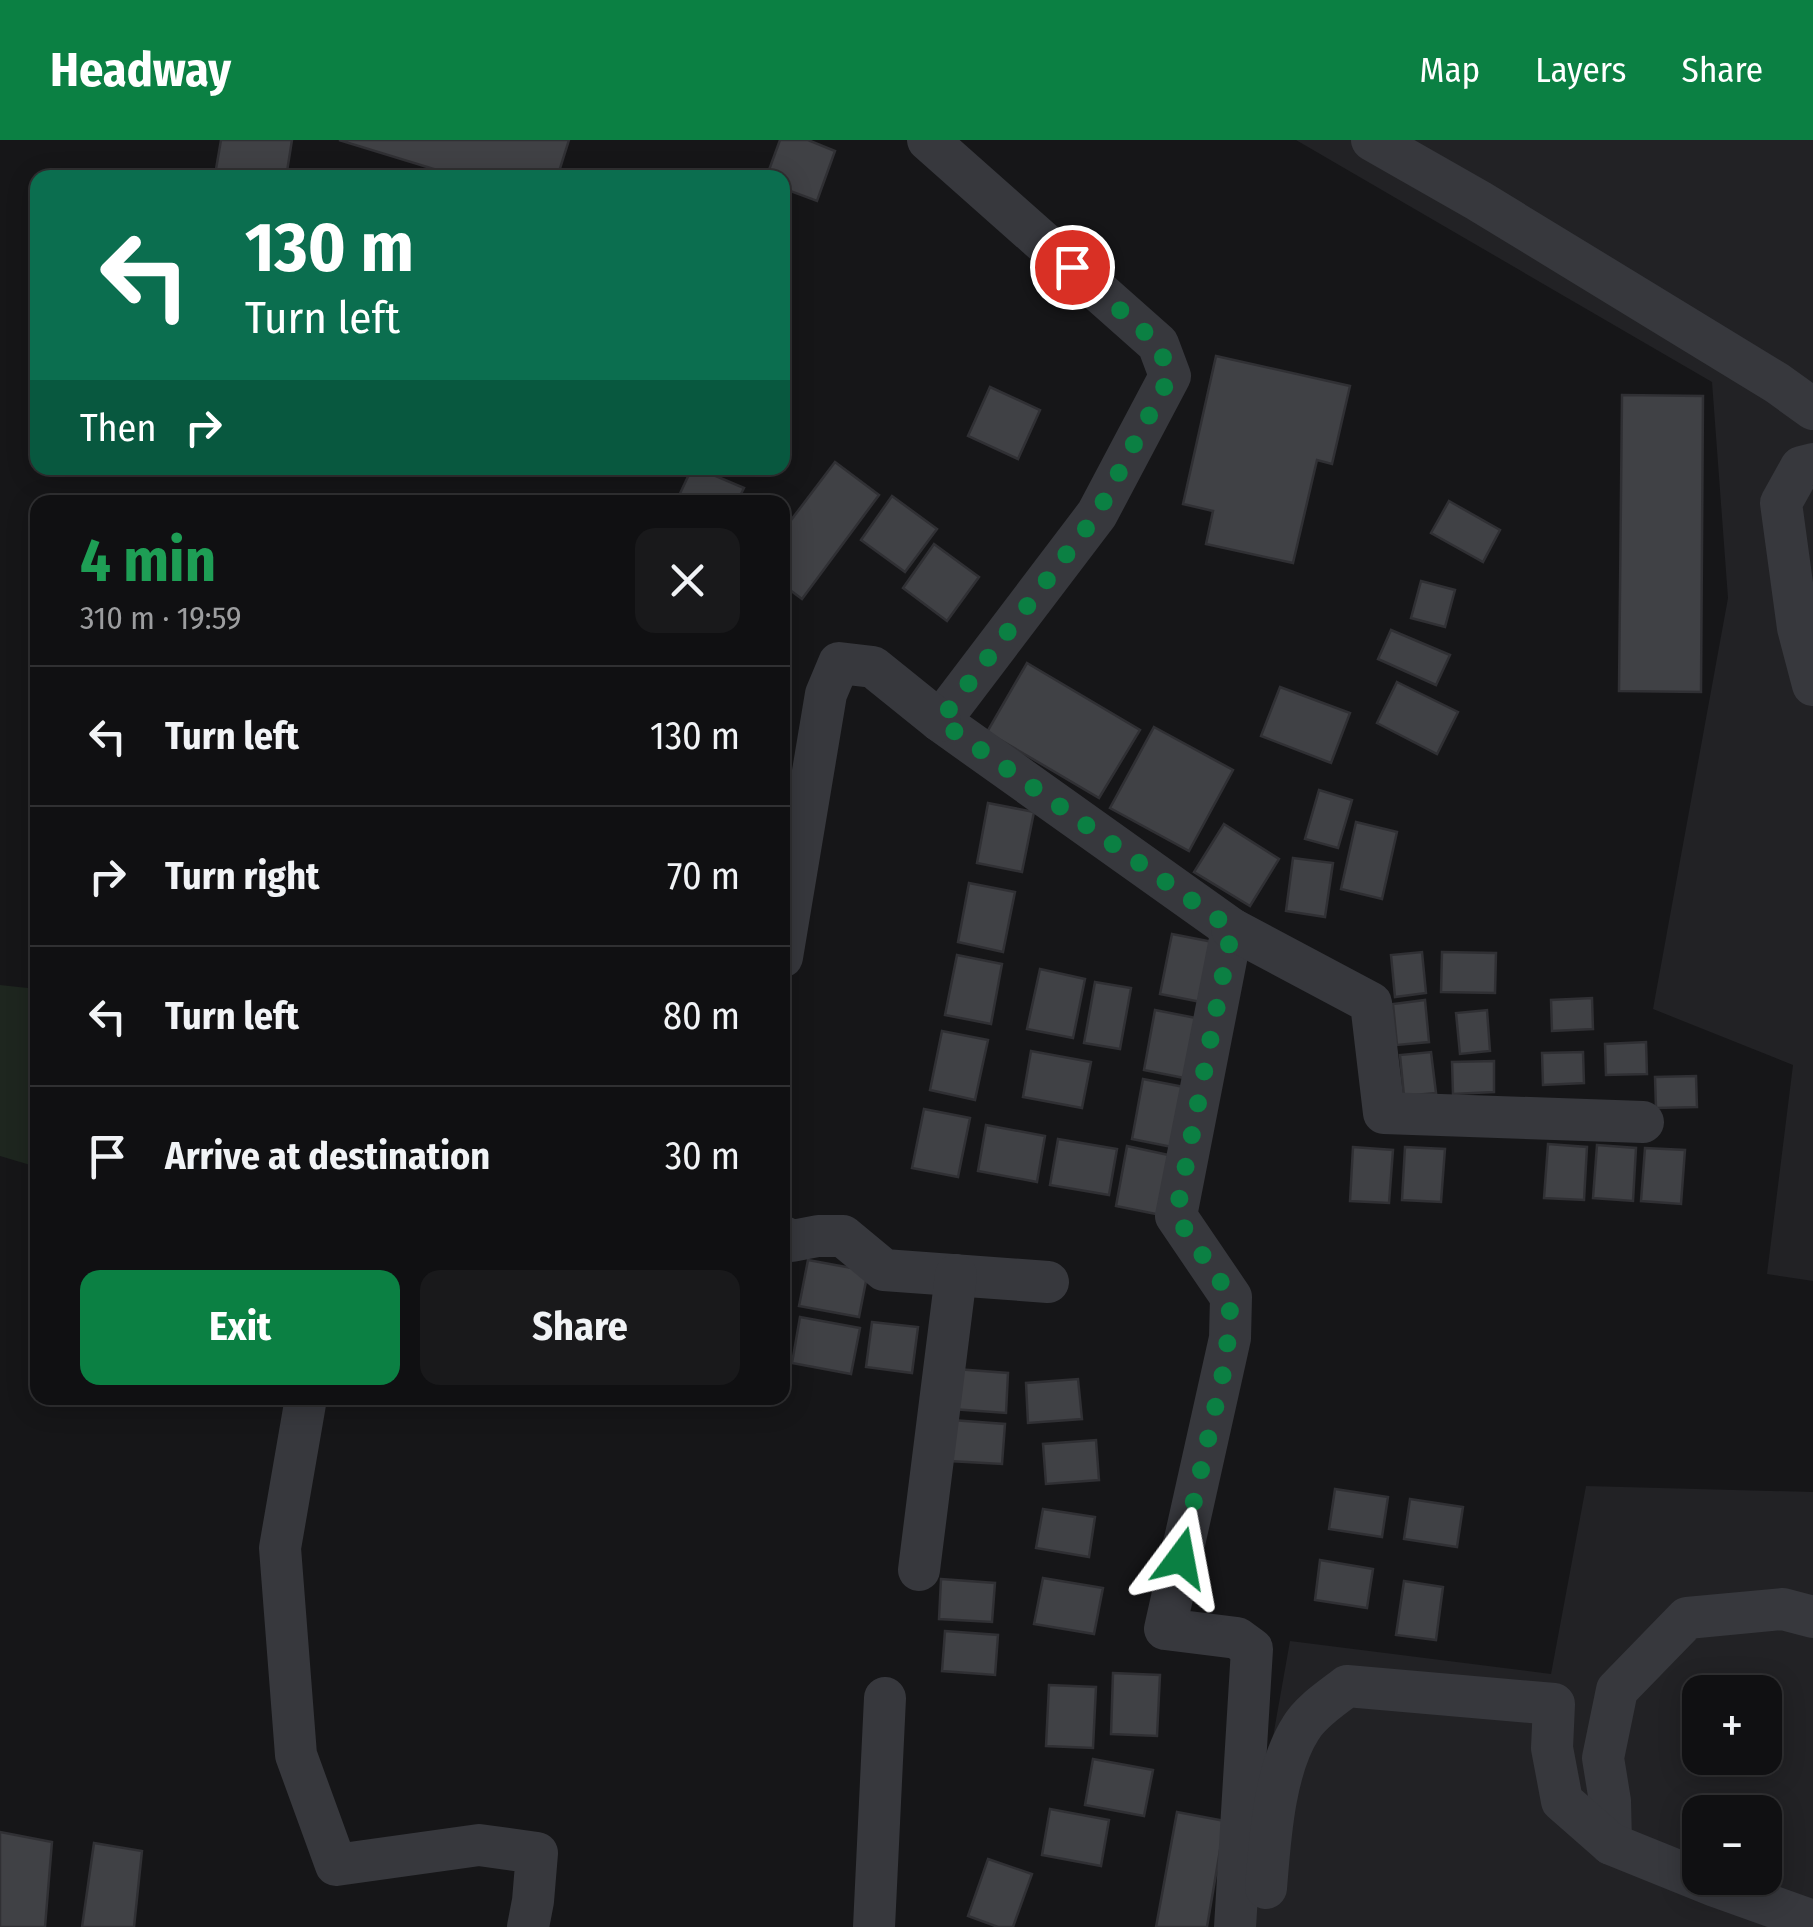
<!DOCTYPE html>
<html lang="en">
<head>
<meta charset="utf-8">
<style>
	body { margin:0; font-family:"Fira Sans Condensed",sans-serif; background:#19191b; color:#f1f3f6; height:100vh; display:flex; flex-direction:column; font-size:38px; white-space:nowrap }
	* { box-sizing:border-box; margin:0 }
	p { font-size:32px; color:#9c9d9f }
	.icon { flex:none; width:55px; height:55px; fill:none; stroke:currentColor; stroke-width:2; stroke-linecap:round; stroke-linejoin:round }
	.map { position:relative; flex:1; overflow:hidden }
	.details { position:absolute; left:30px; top:355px; width:760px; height:910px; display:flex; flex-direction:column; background:#101012; border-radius:20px; box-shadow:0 5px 25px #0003,0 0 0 2px #303032 }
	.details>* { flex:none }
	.guide { position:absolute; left:30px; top:30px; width:760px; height:305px; border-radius:20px; box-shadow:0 5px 25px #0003,0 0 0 2px #303032; background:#0b6e4f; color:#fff; overflow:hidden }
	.buttons { position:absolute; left:1682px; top:1535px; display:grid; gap:20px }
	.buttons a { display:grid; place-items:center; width:100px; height:100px; border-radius:20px; background:#101012; box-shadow:0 5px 25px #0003,0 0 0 2px #303032; font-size:50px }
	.pin { position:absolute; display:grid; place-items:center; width:85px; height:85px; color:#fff; margin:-42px; border:5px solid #fff; border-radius:50%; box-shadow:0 2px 10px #0007 }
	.me { position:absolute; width:110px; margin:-55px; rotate:13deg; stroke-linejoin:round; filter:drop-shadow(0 0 8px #0008) }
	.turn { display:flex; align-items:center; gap:35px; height:210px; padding:0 50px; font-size:45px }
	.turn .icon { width:130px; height:130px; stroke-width:2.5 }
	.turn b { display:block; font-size:70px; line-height:85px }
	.then { display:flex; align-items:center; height:95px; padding:0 50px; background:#0003; gap:20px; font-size:38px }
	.round { display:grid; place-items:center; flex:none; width:105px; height:105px; border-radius:20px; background:#19191b }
	.headline { display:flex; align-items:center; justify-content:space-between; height:170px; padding:0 50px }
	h1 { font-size:60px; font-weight:700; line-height:75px; color:#1e9e55 }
	.button { display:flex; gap:20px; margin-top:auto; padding:20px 50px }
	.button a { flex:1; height:115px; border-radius:20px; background:#0b8043; color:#fff; font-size:40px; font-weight:700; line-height:115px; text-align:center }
	.button a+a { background:#19191b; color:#f1f3f6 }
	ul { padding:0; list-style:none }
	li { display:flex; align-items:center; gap:30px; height:140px; padding:0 50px; border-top:2px solid #303032 }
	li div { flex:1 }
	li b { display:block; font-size:38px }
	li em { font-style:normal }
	header { display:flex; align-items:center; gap:60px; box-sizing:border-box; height:140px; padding:0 50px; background:#0b8043; color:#fff }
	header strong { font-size:48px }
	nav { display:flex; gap:55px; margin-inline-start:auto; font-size:35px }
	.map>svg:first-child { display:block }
	.built { fill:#222225; fill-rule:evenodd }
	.green { fill:#1e261f }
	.building { fill:#404145; stroke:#303034; stroke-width:2.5 }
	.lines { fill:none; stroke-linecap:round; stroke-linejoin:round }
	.minor { stroke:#37383d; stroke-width:42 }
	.route { stroke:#0b8043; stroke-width:18; stroke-dasharray:0 32.4 }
</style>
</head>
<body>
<header>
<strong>Headway</strong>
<nav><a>Map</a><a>Layers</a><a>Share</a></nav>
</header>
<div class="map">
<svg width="1813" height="1787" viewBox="0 0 1813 1787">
	<rect width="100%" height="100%" fill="#161618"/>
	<g class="built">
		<path d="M1296,0H1813V1141L1767,1134L1793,925L1653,869L1728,458L1712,242Z"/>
		<path d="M1586,1346L1813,1352V1787H1248L1262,1659L1290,1501L1551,1534ZM1700,1552H1765V1618H1700ZM1700,1672H1765V1738H1700Z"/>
	</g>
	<path class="green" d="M0,845L37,849V1027L0,1016Z"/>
	<g class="building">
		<path d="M221,0H292L286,38H233L215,35Z"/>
		<path d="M339,0H569L557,38H463Z"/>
		<path d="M780,0H808L835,11L817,61L782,48V38H766Z"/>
		<path d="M1216,216L1350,246L1332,324L1317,320L1293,423L1206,404L1213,371L1183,364Z"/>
		<path d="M990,247L1040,270L1018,319L968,296Z"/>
		<path d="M1622,255L1703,256L1701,552L1619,551Z"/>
		<path d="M835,322L879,355L802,459L782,444V392Z"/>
		<path d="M692,328H697L744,348L737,362H676Z"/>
		<path d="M892,356L937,389L905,432L861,400Z"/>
		<path d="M1449,361L1500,390L1483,422L1431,393Z"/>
		<path d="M934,404L979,437L947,481L903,448Z"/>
		<path d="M1421,441L1455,450L1445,487L1411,478Z"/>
		<path d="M1391,490L1450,515L1436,545L1378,519Z"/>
		<path d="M1027,523L1140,590L1099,658L987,592Z"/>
		<path d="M1397,542L1458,572L1437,614L1377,583Z"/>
		<path d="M1280,547L1350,573L1331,623L1261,596Z"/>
		<path d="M1154,587L1233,630L1189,711L1110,668Z"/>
		<path d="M1319,650L1352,660L1338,708L1305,699Z"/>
		<path d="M988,663L1034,672L1022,732L977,723Z"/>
		<path d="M1356,682L1397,692L1382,759L1341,749Z"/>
		<path d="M1224,684L1279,719L1250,766L1194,732Z"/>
		<path d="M1293,718L1333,723L1325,777L1286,771Z"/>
		<path d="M969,743L1015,752L1003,812L958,802Z"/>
		<path d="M1172,794L1218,803L1206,863L1160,854Z"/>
		<path d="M1422,812L1426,853L1395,857L1391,815Z"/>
		<path d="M1442,812L1496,813L1495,853L1441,852Z"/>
		<path d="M957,815L1002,824L991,884L945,875Z"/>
		<path d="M1040,829L1085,839L1073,898L1027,889Z"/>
		<path d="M1095,842L1131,848L1120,909L1084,903Z"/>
		<path d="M1592,858L1593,889L1552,891L1551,860Z"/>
		<path d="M1425,860L1429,902L1397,905L1393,864Z"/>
		<path d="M1155,870L1201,879L1189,939L1144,930Z"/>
		<path d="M1487,870L1490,911L1460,914L1456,873Z"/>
		<path d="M942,891L988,900L975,960L930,950Z"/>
		<path d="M1646,902L1647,934L1606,935L1605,904Z"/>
		<path d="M1031,911L1091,922L1082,968L1023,957Z"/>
		<path d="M1431,912L1436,953L1404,956L1400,915Z"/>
		<path d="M1583,912L1584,943L1543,945L1542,913Z"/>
		<path d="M1494,921V952L1453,954L1452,922Z"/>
		<path d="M1696,936L1697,967L1656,968L1655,937Z"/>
		<path d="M1143,939L1189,948L1177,1008L1132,999Z"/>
		<path d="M924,969L970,978L958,1037L912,1028Z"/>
		<path d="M986,985L1045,996L1037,1042L978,1031Z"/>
		<path d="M1058,999L1117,1009L1109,1055L1050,1045Z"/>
		<path d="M1548,1004L1587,1007L1584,1060L1544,1058Z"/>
		<path d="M1597,1005L1636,1008L1633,1061L1593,1058Z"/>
		<path d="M1127,1006L1173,1016L1161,1075L1116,1066Z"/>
		<path d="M1353,1007L1393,1010L1389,1063L1350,1061Z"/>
		<path d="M1405,1007L1445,1009L1441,1062L1402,1060Z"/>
		<path d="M1645,1008L1685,1010L1681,1064L1641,1061Z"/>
		<path d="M808,1120L868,1131L859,1177L799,1166Z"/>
		<path d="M800,1177L860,1188L851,1234L792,1223Z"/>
		<path d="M872,1182L918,1187L912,1233L866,1227Z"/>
		<path d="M956,1229L1008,1233L1006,1273L952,1269Z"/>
		<path d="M1078,1239L1082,1279L1028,1283L1026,1243Z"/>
		<path d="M952,1280L1005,1284L1002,1324L949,1321Z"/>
		<path d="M1096,1300L1099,1340L1046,1344L1043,1304Z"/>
		<path d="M1335,1349L1388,1357L1382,1397L1329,1389Z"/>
		<path d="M1410,1359L1463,1367L1457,1407L1404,1399Z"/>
		<path d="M1043,1369L1095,1377L1089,1417L1036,1408Z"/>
		<path d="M1320,1420L1373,1429L1367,1468L1315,1460Z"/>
		<path d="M1043,1438L1103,1448L1094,1494L1034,1484Z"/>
		<path d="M941,1439L995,1443L992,1482L939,1479Z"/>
		<path d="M1404,1441L1443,1447L1436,1500L1396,1495Z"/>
		<path d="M945,1491L998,1495L995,1535L942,1531Z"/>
		<path d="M1113,1533L1160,1535L1157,1596L1111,1594Z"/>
		<path d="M1049,1545L1096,1547L1093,1608L1046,1606Z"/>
		<path d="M1093,1619L1153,1630L1144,1676L1085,1665Z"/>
		<path d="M1050,1669L1109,1680L1101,1726L1042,1715Z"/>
		<path d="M1177,1672L1225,1681L1207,1787H1156Z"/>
		<path d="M0,1692L52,1702L45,1787H0Z"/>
		<path d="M94,1703L142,1711L134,1787H82Z"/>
		<path d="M988,1719L1032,1734L1013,1787H998L968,1776Z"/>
	</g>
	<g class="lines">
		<g class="minor">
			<path d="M928,0L1158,204L1170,236L1097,374L940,581L1232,789L1176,1076L1231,1157L1230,1198L1165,1489L1237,1498L1252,1509L1235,1787"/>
			<path d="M1372,0L1479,61L1777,243L1813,269"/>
			<path d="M1813,324L1801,327L1781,363L1798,488L1813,545"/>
			<path d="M1232,789L1371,863L1384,973L1643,982"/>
			<path d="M782,817L826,554L839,523L873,527L940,581"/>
			<path d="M782,1096L792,1101L818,1096H843L884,1130L1048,1142"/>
			<path d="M306,1258L280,1408L296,1615L336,1725L479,1705L537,1713L533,1761L528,1787"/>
			<path d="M919,1430L956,1135"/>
			<path d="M1611,1704L1610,1661L1603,1618L1617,1550L1687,1478L1783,1469L1813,1477"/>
			<path d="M1266,1748C1270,1699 1274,1630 1301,1588C1311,1571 1332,1558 1347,1546L1554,1564L1552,1608L1562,1661L1611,1704L1715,1746L1813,1781"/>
			<path d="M874,1787L885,1558"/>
		</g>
	</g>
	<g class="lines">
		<path class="route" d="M1072,127L1158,204L1170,236L1097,374L940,581L1232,789L1176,1076L1231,1157L1226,1220L1181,1418"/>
	</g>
</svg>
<div class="buttons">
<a>+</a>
<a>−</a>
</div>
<div class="pin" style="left:1072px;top:127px;background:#d93025"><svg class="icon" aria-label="arrive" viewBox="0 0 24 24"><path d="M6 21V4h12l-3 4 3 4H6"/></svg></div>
<svg class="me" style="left:1181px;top:1418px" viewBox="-20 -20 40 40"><path d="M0-17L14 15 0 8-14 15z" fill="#0b8043" stroke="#fff" stroke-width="4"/></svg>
<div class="guide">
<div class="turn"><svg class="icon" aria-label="left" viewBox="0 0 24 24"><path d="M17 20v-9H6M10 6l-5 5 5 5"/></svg><div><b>130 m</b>Turn left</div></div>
<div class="then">Then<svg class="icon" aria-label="right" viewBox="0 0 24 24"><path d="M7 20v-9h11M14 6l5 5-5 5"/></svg></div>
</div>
<section class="details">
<div class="headline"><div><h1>4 min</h1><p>310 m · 19:59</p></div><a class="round"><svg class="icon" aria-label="close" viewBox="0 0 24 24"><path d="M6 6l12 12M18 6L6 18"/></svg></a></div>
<ul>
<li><svg class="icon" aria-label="left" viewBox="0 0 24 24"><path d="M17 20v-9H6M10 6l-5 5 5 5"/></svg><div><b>Turn left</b></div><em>130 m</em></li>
<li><svg class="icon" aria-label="right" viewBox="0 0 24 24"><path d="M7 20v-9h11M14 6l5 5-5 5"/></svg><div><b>Turn right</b></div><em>70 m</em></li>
<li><svg class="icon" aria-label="left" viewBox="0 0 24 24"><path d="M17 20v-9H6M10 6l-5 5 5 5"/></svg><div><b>Turn left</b></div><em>80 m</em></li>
<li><svg class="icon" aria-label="arrive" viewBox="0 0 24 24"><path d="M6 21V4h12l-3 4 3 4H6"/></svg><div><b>Arrive at destination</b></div><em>30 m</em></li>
</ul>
<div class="button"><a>Exit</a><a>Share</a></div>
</section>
</div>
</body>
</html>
